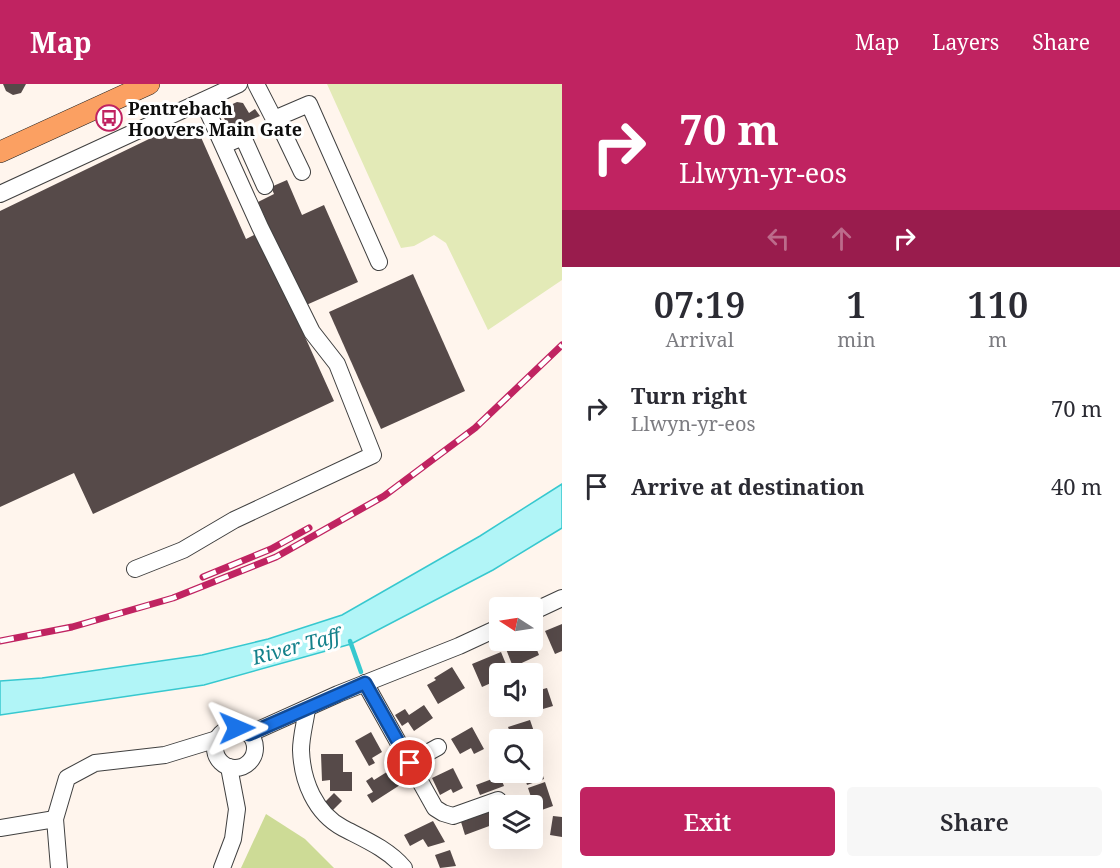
<!DOCTYPE html>
<html lang="en">
<head>
<meta charset="utf-8">
<style>
	body { margin:0; font-family:"Noto Serif",serif; background:#f7f7f7; color:#2b2b33; height:100vh; display:flex; flex-direction:column; font-size:22px; white-space:nowrap }
	* { box-sizing:border-box; margin:0 }
	p { font-size:20px; color:#7c7c81 }
	.icon { flex:none; width:33px; height:33px; fill:none; stroke:currentColor; stroke-width:2; stroke-linecap:round; stroke-linejoin:round }
	.map { position:relative; flex:1; overflow:hidden }
	.drawer { display:flex; flex-direction:column; background:#fff; width:558px }
	.drawer>* { flex:none }
	.guide { background:#c02361; color:#fff; overflow:hidden }
	.needle { width:39px; rotate:282deg }
	.controls { position:absolute; left:489px; top:513px; display:grid; gap:12px }
	.controls a { display:grid; place-items:center; width:54px; height:54px; border-radius:6px; background:#fff; box-shadow:0 6px 24px #0002; font-size:30px }
	.pin { position:absolute; display:grid; place-items:center; width:51px; height:51px; color:#fff; margin:-26px; border:3px solid #fff; border-radius:50%; box-shadow:0 2px 6px #0007 }
	.me { position:absolute; width:66px; margin:-33px; rotate:89deg; stroke-linejoin:round; filter:drop-shadow(0 0 4px #0008) }
	.turn { display:flex; align-items:center; gap:21px; height:126px; padding:0 18px; font-size:27px }
	.turn .icon { width:78px; height:78px; stroke-width:2.5 }
	.turn b { display:block; font-size:42px; line-height:51px }
	.lanes { display:flex; align-items:center; height:57px; padding:0 18px; background:#0003; justify-content:center; gap:30px; direction:ltr }
	.lanes .off { opacity:.35 }
	.eta { display:flex; justify-content:space-evenly; align-items:center; height:102px; text-align:center }
	.eta b { font-size:36px; font-weight:600; line-height:42px }
	.primary-button { display:flex; gap:12px; margin-top:auto; padding:12px 18px }
	.primary-button a { flex:1; height:69px; border-radius:6px; background:#c02361; color:#fff; font-size:24px; font-weight:600; line-height:69px; text-align:center }
	.primary-button a+a { background:#f7f7f7; color:#2b2b33 }
	ul { padding:0; list-style:none }
	li { display:flex; align-items:center; gap:18px; height:78px; padding:0 18px }
	li div { flex:1 }
	li b { display:block; font-size:22px }
	li em { font-style:normal }
	header { display:flex; align-items:center; gap:36px; box-sizing:border-box; height:84px; padding:0 30px; background:#c02361; color:#fff }
	header strong { font-size:28px }
	nav { display:flex; gap:33px; margin-inline-start:auto; font-size:21px }
	main { display:flex; flex:1; min-height:0 }
	.map>svg:first-child { display:block }
	.green { fill:#e3eab7 }
	.forest { fill:#cddb96 }
	.water { fill:#b1f5f7; stroke:#37c8cf; stroke-width:1.5 }
	.lines { fill:none; stroke-linecap:round; stroke-linejoin:round }
	.stream { stroke:#37c8cf; stroke-width:4.5 }
	.building { fill:#564a49 }
	.minor-casing { stroke:#404040; stroke-width:18 }
	.major-casing { stroke:#1e1e1e; stroke-width:22 }
	.minor { stroke:#fff; stroke-width:16 }
	.major { stroke:#fba062; stroke-width:21 }
	.rail-casing { stroke:#c02361; stroke-width:7 }
	.rail { stroke:#fff; stroke-width:4.5; stroke-dasharray:14; stroke-linecap:butt }
	.route-casing { stroke:#114b97; stroke-width:15 }
	.route { stroke:#1a73e8; stroke-width:10 }
	.labels { text-anchor:middle; dominant-baseline:central; stroke-width:6; stroke-linejoin:round; paint-order:stroke }
	.poi-label { font-size:18px; font-weight:bold; fill:#0d0d0d; stroke:#fff; text-anchor:start }
	.water-label { font-size:20px; font-style:italic; fill:#14818b; stroke:#fff }
</style>
</head>
<body>
<header>
<strong>Map</strong>
<nav><a>Map</a><a>Layers</a><a>Share</a></nav>
</header>
<main>
<div class="map">
<svg width="562" height="784" viewBox="0 0 562 784">
	<rect width="100%" height="100%" fill="#fff5ed"/>
	<path class="green" d="M327,0H562V196L488,246L446,159L434,151L414,162L401,164Z"/>
	<path class="forest" d="M266,730L305,755L334,784H241Z"/>
	<path class="water" d="M562,400V444L493,486L351,560L204,601L0,631V597L42,594L202,571L268,555L342,531L480,452Z"/>
	<g class="lines">
		<path class="stream" d="M350,557L361,588"/>
	</g>
	<g class="building">
		<path d="M3,0H26L21,9L13,11L6,7Z"/>
		<path d="M237,18L243,19L249,29L255,25L260,32L229,45L224,34V29L226,23Z"/>
		<path d="M178,41L193,42L200,51L246,155L258,149L334,317L93,430L74,389L0,423V127Z"/>
		<path d="M287,96L302,131L324,121L358,198L304,222L258,118L274,110L271,103Z"/>
		<path d="M413,190L465,307L381,345L329,228Z"/>
		<path d="M562,540V567L555,570L545,547Z"/>
		<path d="M524,556H533L539,571L513,583L506,565Z"/>
		<path d="M501,568L510,590H500V595L482,603L472,580Z"/>
		<path d="M452,583L465,604L438,620L427,601L436,596L434,594Z"/>
		<path d="M547,604L553,622L526,630L523,622H532V608Z"/>
		<path d="M424,621L433,634L414,647L408,638L402,642L395,631L405,625L409,631Z"/>
		<path d="M530,636L540,665L532,667V656H513L508,643Z"/>
		<path d="M472,643L484,665L474,670L471,664L460,670L451,655Z"/>
		<path d="M371,648L382,668L372,674L375,679L369,682L355,657Z"/>
		<path d="M321,670H343V688H352V707H330V696L322,697Z"/>
		<path d="M536,670L544,695L527,701L523,688H532V672Z"/>
		<path d="M453,684L463,704L453,709L451,705L440,711L432,694Z"/>
		<path d="M390,686L400,701L372,719L367,711L373,708L366,697L372,693L374,696Z"/>
		<path d="M500,692L504,702L480,711L476,701Z"/>
		<path d="M545,698L553,722L536,728L528,704Z"/>
		<path d="M334,709L342,717L332,727L324,719Z"/>
		<path d="M500,724V738L465,751L461,738Z"/>
		<path d="M553,732L562,733V753L550,751Z"/>
		<path d="M433,737L445,758L428,763L423,755L410,762L404,751Z"/>
		<path d="M450,766L456,782L440,784L435,771Z"/>
	</g>
	<g class="lines">
		<g class="minor-casing">
			<g id="minor">
				<path d="M256,0L274,35L279,40L302,88"/>
				<path d="M274,35L309,20L379,178"/>
				<path d="M224,61L243,53L265,102"/>
				<path d="M0,110L239,0"/>
				<path d="M135,485L183,466L234,436L373,371L337,280L312,248L260,143L203,17"/>
				<path d="M532,528L562,514"/>
				<path d="M365,599L435,724L443,729L453,732L498,716"/>
				<path d="M307,625C305,639 301,653 301,666C302,697 315,729 343,744C364,755 388,765 404,784"/>
				<circle cx="235" cy="664" r="20"/>
				<path d="M249,650L338,610L459,562L500,543"/>
				<path d="M409,679L438,663"/>
				<path d="M0,744L55,735"/>
				<path d="M59,784L55,735L67,694L95,679L165,671L217,655"/>
				<path d="M222,784L233,755L237,725L229,683"/>
			</g>
		</g>
		<g class="major-casing">
			<path id="major" d="M0,68L149,0"/>
		</g>
		<use href="#minor" class="minor"/>
		<use href="#major" class="major"/>
		<g class="rail-casing">
			<g id="rail">
				<path d="M203,493L271,465L309,444"/>
				<path d="M0,557L72,543L173,514L276,473L384,412L475,344L562,261"/>
			</g>
		</g>
		<use href="#rail" class="rail"/>
	</g>
	<g class="lines">
		<g class="route-casing">
			<path id="route" d="M237,644L249,650L365,599L410,679"/>
		</g>
		<use href="#route" class="route"/>
	</g>
	<defs>
		<g id="bus-ring" transform="scale(1.35)"><circle r="9.5" fill="#fff" stroke="#c02361" stroke-width="1.5"/><path d="M-5-6H5V4H4V6H2V4H-2V6H-4V4H-5ZM-3.5-4V0h7V-4ZM-3.5 1.2v1.5H-2V1.2ZM2 1.2v1.5H3.5V1.2Z" fill="#c02361"/></g>
	</defs>
	<g fill-rule="evenodd">
		<use href="#bus-ring" x="109" y="34"/>
	</g>
	<g class="labels">
		<g class="poi-label">
			<text x="128" y="24">Pentrebach<tspan x="128" dy="21">Hoovers Main Gate</tspan></text>
		</g>
		<g class="water-label">
			<text transform="translate(296 562) rotate(-15)">River Taff</text>
		</g>
	</g>
</svg>
<div class="controls">
<a><svg class="needle" viewBox="-14 -14 28 28"><path d="M0-13l5 13h-10z" fill="#e53935"/><path d="M0 13l5-13h-10z" fill="#7c7c81"/></svg></a>
<a><svg class="icon" aria-label="sound" viewBox="0 0 24 24"><path d="M4 9h4l5-4v14l-5-4H4zM17 9q2 3 0 6"/></svg></a>
<a><svg class="icon" aria-label="search" viewBox="0 0 24 24"><circle cx="10" cy="10" r="6"/><path d="M15 15l6 6"/></svg></a>
<a><svg class="icon" aria-label="layers" viewBox="0 0 24 24"><path d="M12 4l9 5-9 5-9-5zM3 14l9 5 9-5"/></svg></a>
</div>
<div class="pin" style="left:410px;top:679px;background:#d93025"><svg class="icon" aria-label="arrive" viewBox="0 0 24 24"><path d="M6 21V4h12l-3 4 3 4H6"/></svg></div>
<svg class="me" style="left:237px;top:644px" viewBox="-20 -20 40 40"><path d="M0-17L14 15 0 8-14 15z" fill="#1a73e8" stroke="#fff" stroke-width="4"/></svg>
</div>
<section class="drawer">
<div class="guide">
<div class="turn"><svg class="icon" aria-label="right" viewBox="0 0 24 24"><path d="M7 20v-9h11M14 6l5 5-5 5"/></svg><div><b>70 m</b>Llwyn-yr-eos</div></div>
<div class="lanes"><svg class="icon off" aria-label="left" viewBox="0 0 24 24"><path d="M17 20v-9H6M10 6l-5 5 5 5"/></svg><svg class="icon off" aria-label="ahead" viewBox="0 0 24 24"><path d="M12 20V5M6 11l6-6 6 6"/></svg><svg class="icon" aria-label="right" viewBox="0 0 24 24"><path d="M7 20v-9h11M14 6l5 5-5 5"/></svg></div>
</div>
<div class="eta">
<div><b>07:19</b><p>Arrival</p></div>
<div><b>1</b><p>min</p></div>
<div><b>110</b><p>m</p></div>
</div>
<ul>
<li><svg class="icon" aria-label="right" viewBox="0 0 24 24"><path d="M7 20v-9h11M14 6l5 5-5 5"/></svg><div><b>Turn right</b><p>Llwyn-yr-eos</p></div><em>70 m</em></li>
<li><svg class="icon" aria-label="arrive" viewBox="0 0 24 24"><path d="M6 21V4h12l-3 4 3 4H6"/></svg><div><b>Arrive at destination</b></div><em>40 m</em></li>
</ul>
<div class="primary-button"><a>Exit</a><a>Share</a></div>
</section>
</main>
</body>
</html>
